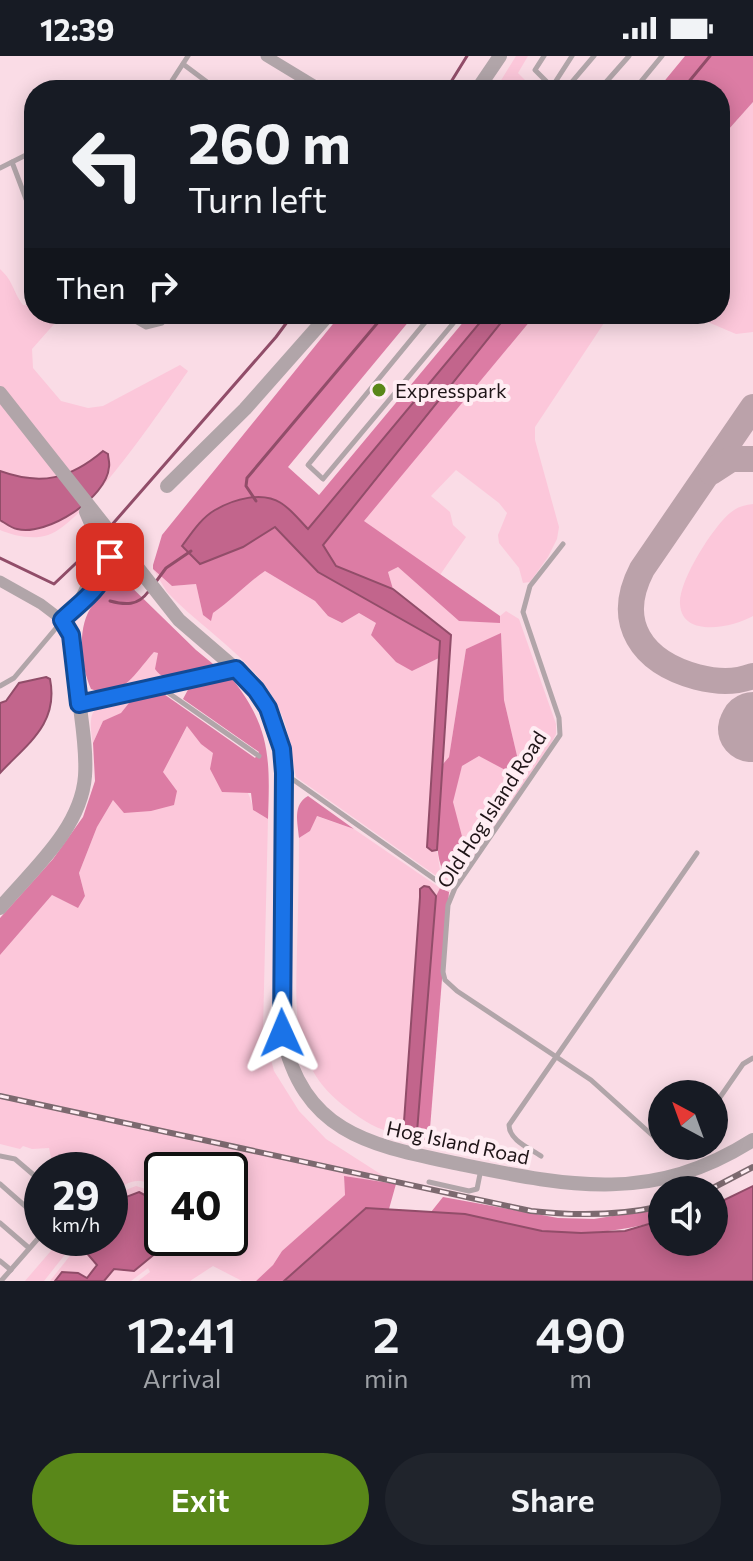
<!DOCTYPE html>
<html lang="en">
<head>
<meta charset="utf-8">
<style>
	body { margin:0; font-family:Commissioner,sans-serif; background:#20242c; color:#f1f3f6; height:100vh; display:flex; flex-direction:column; font-size:30px; white-space:nowrap }
	* { box-sizing:border-box; margin:0 }
	p { font-size:26px; color:#9ea1a6 }
	.icon { flex:none; width:44px; height:44px; fill:none; stroke:currentColor; stroke-width:2; stroke-linecap:round; stroke-linejoin:round }
	.map { position:relative; height:1225px; overflow:hidden }
	.details { display:flex; flex-direction:column; background:#171b24; flex:1 }
	.details>* { flex:none }
	.top-card { position:absolute; left:24px; top:24px; width:706px; height:244px; border-radius:32px; box-shadow:0 4px 20px #0003; background:#171b24; color:#f1f3f6; overflow:hidden }
	.needle { width:52px; rotate:319deg }
	.tools { position:absolute; left:648px; top:1024px; display:grid; gap:16px }
	.tools a { display:grid; place-items:center; width:80px; height:80px; border-radius:50%; background:#171b24; box-shadow:0 4px 20px #0003; font-size:40px }
	.speed { position:absolute; left:24px; top:1096px; display:flex; gap:16px; font-size:40px; font-weight:700; text-align:center }
	.speed>* { display:grid; place-content:center; width:104px; height:104px; border-radius:50%; background:#171b24; box-shadow:0 4px 20px #0003; line-height:1 }
	.speed small { font-size:20px; font-weight:400 }
	.speed .limit { border:4px solid #111; border-radius:12px; background:#fff; color:#111 }
	.pin { position:absolute; display:grid; place-items:center; width:68px; height:68px; color:#fff; margin:-34px; border-radius:16px; box-shadow:0 4px 12px #0006 }
	.me { position:absolute; width:88px; margin:-44px; rotate:359deg; stroke-linejoin:round; filter:drop-shadow(0 0 6px #0008) }
	.turn { display:flex; align-items:center; gap:28px; height:168px; padding:0 32px; font-size:36px }
	.turn .icon { width:104px; height:104px; stroke-width:2.5 }
	.turn b { display:block; font-size:56px; line-height:68px }
	.then { display:flex; align-items:center; height:76px; padding:0 32px; background:#0003; gap:16px; font-size:30px }
	.eta { display:flex; justify-content:space-evenly; align-items:center; height:136px; text-align:center }
	.eta b { font-size:48px; font-weight:600; line-height:56px }
	.cta { display:flex; gap:16px; margin-top:auto; padding:16px 32px }
	.cta a { flex:1; height:92px; border-radius:48px; background:#598719; color:#fff; font-size:32px; font-weight:600; line-height:92px; text-align:center }
	.cta a+a { background:#20242c; color:#f1f3f6 }
	.status { display:flex; justify-content:space-between; align-items:center; height:56px; padding:0 40px; background:#171b24; direction:ltr }
	.status svg { height:22px; fill:currentColor }
	.map>svg:first-child { display:block }
	.green { fill:#fcc7da }
	.forest { fill:#dc7ca4 }
	.water { fill:#c2658c; stroke:#914d69; stroke-width:2 }
	.lines { fill:none; stroke-linecap:round; stroke-linejoin:round }
	.stream { stroke:#914d69; stroke-width:3 }
	.taxiway { stroke:#bba2aa; stroke-width:26 }
	.runway { stroke:#bba2aa; stroke-width:66 }
	.service { stroke:#b1a5a9; stroke-width:5 }
	.minor { stroke:#b1a5a9; stroke-width:11 }
	.tertiary { stroke:#b1a5a9; stroke-width:14 }
	.rail-casing { stroke:#7c696f; stroke-width:6 }
	.rail { stroke:#ffedf3; stroke-width:3; stroke-dasharray:9; stroke-linecap:butt }
	.route-casing { stroke:#114b97; stroke-width:20 }
	.route { stroke:#1a73e8; stroke-width:14 }
	.poi-dot { fill:#598719; stroke:#ffedf3; stroke-width:3 }
	.labels { text-anchor:middle; dominant-baseline:central; stroke-width:8; stroke-linejoin:round; paint-order:stroke }
	.poi-label { font-size:20px; fill:#1e1417; stroke:#ffedf3; text-anchor:start }
	.street-label { font-size:20px; fill:#1e1417; stroke:#ffedf3 }
</style>
</head>
<body>
<div class="status"><b>12:39</b><svg viewBox="0 0 49 12"><path d="M0 12V9h3v3zM5 12V6h3v6zM10 12V3h3v9zM15 12V0h3v12zM26 1h20v11H26zM47 4h2v5h-2z"/></svg></div>
<div class="map">
<svg width="753" height="1225" viewBox="0 0 753 1225">
	<rect width="100%" height="100%" fill="#fadce6"/>
	<g class="green">
		<path d="M516,0H528L518,17L535,34H495Z"/>
		<path d="M753,46V276L736,278L689,258H720V83Z"/>
		<path d="M0,213C14,226 12,234 23,249L34,250V258H63L32,293L33,312L61,345L88,352L103,350L180,309L188,315C163,351 85,467 48,479C33,484 14,480 0,474V464L16,473L101,429L110,413L108,398L102,395C70,423 40,430 0,415Z"/>
		<path d="M536,258H610L535,371V384L559,471L557,483L548,501L530,526L523,527L519,512L499,487L498,479L507,457L499,447L456,414L431,440L450,456L453,469L466,481L440,519L363,465Z"/>
		<path d="M753,448V560C734,571 682,583 680,548C678,526 713,471 730,457C737,451 744,449 753,448Z"/>
		<path d="M398,511L459,565L500,566V560L506,555L519,563L556,668V678L551,688L449,836L440,832L436,840L433,834L420,833L403,1080C374,1072 368,1068 344,1050C290,1008 296,955 297,893C298,856 299,819 299,782L310,775L316,760L354,773L440,832L445,826L296,721C291,699 290,676 280,655C260,610 213,580 178,547L167,536L153,513L172,530L196,528L203,559L211,564L213,557C232,544 246,528 265,515L315,545L328,560L341,567L359,557L376,567L371,579L412,615L439,602L427,791L432,795L437,794L440,814L456,797L463,784L452,746L462,710L479,700L518,704L504,644L501,578L466,593L449,701L443,708L451,579L393,533L388,516Z"/>
		<path d="M154,596H158L170,625L120,633Z"/>
		<path d="M133,642L121,658L103,665L93,687C86,645 97,651 133,642Z"/>
		<path d="M188,669C208,697 249,719 253,754L268,763L263,974L274,1015L299,1055L326,1083L396,1128L344,1121L345,1139L282,1195L273,1209L256,1225H242L213,1210L190,1225H138L150,1216L148,1212L131,1225H50L84,1182H110V1149L123,1135L136,1130L162,1138V1182H184L172,1195L174,1199L190,1182H230V1168L234,1166L230,1163V1114H162V1132C138,1121 128,1122 110,1142V1114H48L43,1110L52,1106L49,1092L32,1093L23,1090L20,1093L0,1088V899L52,839L77,851L85,840L79,817L97,771L113,744L176,735L162,716Z"/>
		<path d="M62,1182H78L44,1225H25Z"/>
	</g>
	<g class="forest">
		<path d="M685,0H753V46L720,83V34H657Z"/>
		<path d="M341,258H415L288,411L319,439L470,258H487L308,473L281,447L243,491L275,471L318,516L440,585L439,602L412,615L396,606L371,579L376,567L359,557L342,567L328,560L315,545L265,515C246,528 232,544 213,557L211,565L203,559L196,528L172,530L153,513V509L162,479Z"/>
		<path d="M508,258H536L364,465L500,560V567L459,565L398,511L388,516L393,533L336,510L323,489Z"/>
		<path d="M120,520L196,594L218,612C198,618 170,634 155,613L158,597L154,596C135,617 122,644 91,633C81,610 77,575 90,553C98,541 110,530 120,520Z"/>
		<path d="M501,577L504,644L518,704L509,716L479,700L462,710L453,746L463,784L456,797L462,804L448,821C428,804 441,735 443,708L449,701L466,593Z"/>
		<path d="M221,622L233,624C271,672 270,705 268,763L253,754L251,737L222,736L210,713L213,697L201,688L187,670L163,716L177,735L174,749L151,755L124,757L113,744L97,771L79,817L85,840L78,852L52,839L0,899V862L53,803L83,761L95,725L93,687L103,665L121,657L133,642L161,636L255,702L259,696L183,643L191,628Z"/>
		<path d="M308,740L354,773L317,760L310,775L299,782C298,767 292,749 308,740Z"/>
		<path d="M440,832L449,836L429,1085L421,1084L417,1076L436,840Z"/>
		<path d="M344,1120L396,1128L389,1153L365,1152L284,1225H256L273,1209L282,1195L345,1139Z"/>
		<path d="M443,1141L558,1162L594,1163L662,1152V1164C623,1175 584,1180 543,1175C505,1170 470,1158 431,1156Z"/>
	</g>
	<g class="water">
		<path d="M487,258H508L323,489L336,510L393,533L451,579L437,794L432,795L427,791L440,585L318,516L275,471L243,491L200,508L182,490C191,478 201,462 215,454C234,443 262,435 281,447C291,453 300,465 308,473Z"/>
		<path d="M103,395L108,398C108,402 110,407 109,411C107,442 46,481 17,473C11,472 5,467 0,464V415C41,430 70,423 103,395Z"/>
		<path d="M46,621L50,623C59,668 27,688 0,717V647L6,645L19,627Z"/>
		<path d="M424,830L429,831L436,840L417,1076L416,1081L410,1083L403,1080L420,841V833Z"/>
		<path d="M753,1130V1225H284L366,1152L465,1158L542,1175L581,1177L625,1175L662,1164V1186H714V1149Z"/>
		<path d="M139,1136L162,1148V1182H174L134,1215L114,1213L104,1225H55L62,1216L78,1217L87,1222L97,1209L85,1195L88,1183L110,1182V1158L126,1141Z"/>
	</g>
	<g class="lines">
		<g class="stream">
			<path d="M446,34L467,0"/>
			<path d="M682,34L710,0"/>
			<path d="M256,445L246,430L247,422L385,258"/>
			<path d="M110,471L276,281L293,258"/>
			<path d="M0,502L54,528L92,492"/>
			<path d="M155,527L166,512L191,495"/>
			<path d="M110,545C125,549 138,550 148,536"/>
		</g>
		<g class="taxiway">
			<path d="M753,351L642,513C614,567 642,606 697,621C717,626 734,627 753,620"/>
			<path d="M711,416L731,403H753"/>
		</g>
		<path class="runway" d="M751,673L753,669"/>
		<g class="service">
			<path d="M544,0L535,14L555,34"/>
			<path d="M183,8L207,26L206,34"/>
			<path d="M552,31L572,0"/>
			<path d="M166,34L188,0"/>
			<path d="M565,34L594,0"/>
			<path d="M599,34L629,0"/>
			<path d="M634,34L662,0"/>
			<path d="M12,106L26,143L34,155"/>
			<path d="M0,112L34,95"/>
			<path d="M123,258L146,271L162,267L171,258"/>
			<path d="M432,258L308,409L323,423L461,258"/>
			<path d="M563,488L530,530L523,556L559,662L560,679L455,832L448,849L443,916L445,924L457,935L591,1024L662,1088"/>
			<path d="M0,630L14,622L62,565"/>
			<path d="M160,631L259,700"/>
			<path d="M80,648L230,614"/>
			<path d="M288,720L440,827"/>
			<path d="M714,1050L743,1008L753,1002"/>
			<path d="M667,1090H681"/>
			<path d="M0,1100L15,1103L42,1126"/>
			<path d="M541,1100C529,1092 509,1084 509,1069L697,797"/>
			<path d="M429,1126L469,1135L477,1133L481,1113"/>
			<path d="M0,1128L42,1165"/>
			<path d="M0,1167L29,1192"/>
			<path d="M0,1205L11,1214"/>
			<path d="M1,1225L42,1178"/>
		</g>
		<g class="minor">
			<path d="M266,0L322,34"/>
			<path d="M0,525L41,548L62,564"/>
		</g>
		<g class="tertiary">
			<path d="M477,34L500,0"/>
			<path d="M0,337L179,564L236,613L256,634L276,672L284,717L282,977C304,1081 375,1090 464,1109C572,1131 654,1147 753,1084"/>
			<path d="M167,430L245,353L329,258"/>
			<path d="M82,542C99,509 103,491 86,456"/>
			<path d="M0,852C32,814 81,773 85,720C87,692 81,663 78,635C75,611 77,583 62,564L97,533L107,517L114,484"/>
		</g>
		<g class="rail-casing">
			<g id="rail">
				<path d="M0,1040L531,1155C576,1160 618,1160 662,1150"/>
				<path d="M709,1134L753,1111"/>
			</g>
		</g>
		<use href="#rail" class="rail"/>
	</g>
	<g class="lines">
		<g class="route-casing">
			<path id="route" d="M110,501C104,532 83,544 62,564L71,579L79,648L236,613L256,634L268,652L282,693L284,717L282,977"/>
		</g>
		<use href="#route" class="route"/>
	</g>
	<circle class="poi-dot" cx="379" cy="334" r="8"/>
	<g class="labels">
		<g class="poi-label">
			<text x="395" y="334">Expresspark</text>
		</g>
		<g class="street-label">
			<text transform="translate(491 753) rotate(-57)">Old Hog Island Road</text>
			<text transform="translate(458 1086) rotate(12)">Hog Island Road</text>
		</g>
	</g>
</svg>
<div class="tools">
<a><svg class="needle" viewBox="-14 -14 28 28"><path d="M0-13l5 13h-10z" fill="#e53935"/><path d="M0 13l5-13h-10z" fill="#9ea1a6"/></svg></a>
<a><svg class="icon" aria-label="sound" viewBox="0 0 24 24"><path d="M4 9h4l5-4v14l-5-4H4zM17 9q2 3 0 6"/></svg></a>
</div>
<div class="speed"><div>29<small>km/h</small></div><div class="limit">40</div></div>
<div class="pin" style="left:110px;top:501px;background:#d93025"><svg class="icon" aria-label="arrive" viewBox="0 0 24 24"><path d="M6 21V4h12l-3 4 3 4H6"/></svg></div>
<svg class="me" style="left:282px;top:977px" viewBox="-20 -20 40 40"><path d="M0-17L14 15 0 8-14 15z" fill="#1a73e8" stroke="#fff" stroke-width="4"/></svg>
<div class="top-card">
<div class="turn"><svg class="icon" aria-label="left" viewBox="0 0 24 24"><path d="M17 20v-9H6M10 6l-5 5 5 5"/></svg><div><b>260 m</b>Turn left</div></div>
<div class="then">Then<svg class="icon" aria-label="right" viewBox="0 0 24 24"><path d="M7 20v-9h11M14 6l5 5-5 5"/></svg></div>
</div>
</div>
<section class="details">
<div class="eta">
<div><b>12:41</b><p>Arrival</p></div>
<div><b>2</b><p>min</p></div>
<div><b>490</b><p>m</p></div>
</div>
<div class="cta"><a>Exit</a><a>Share</a></div>
</section>
</body>
</html>
